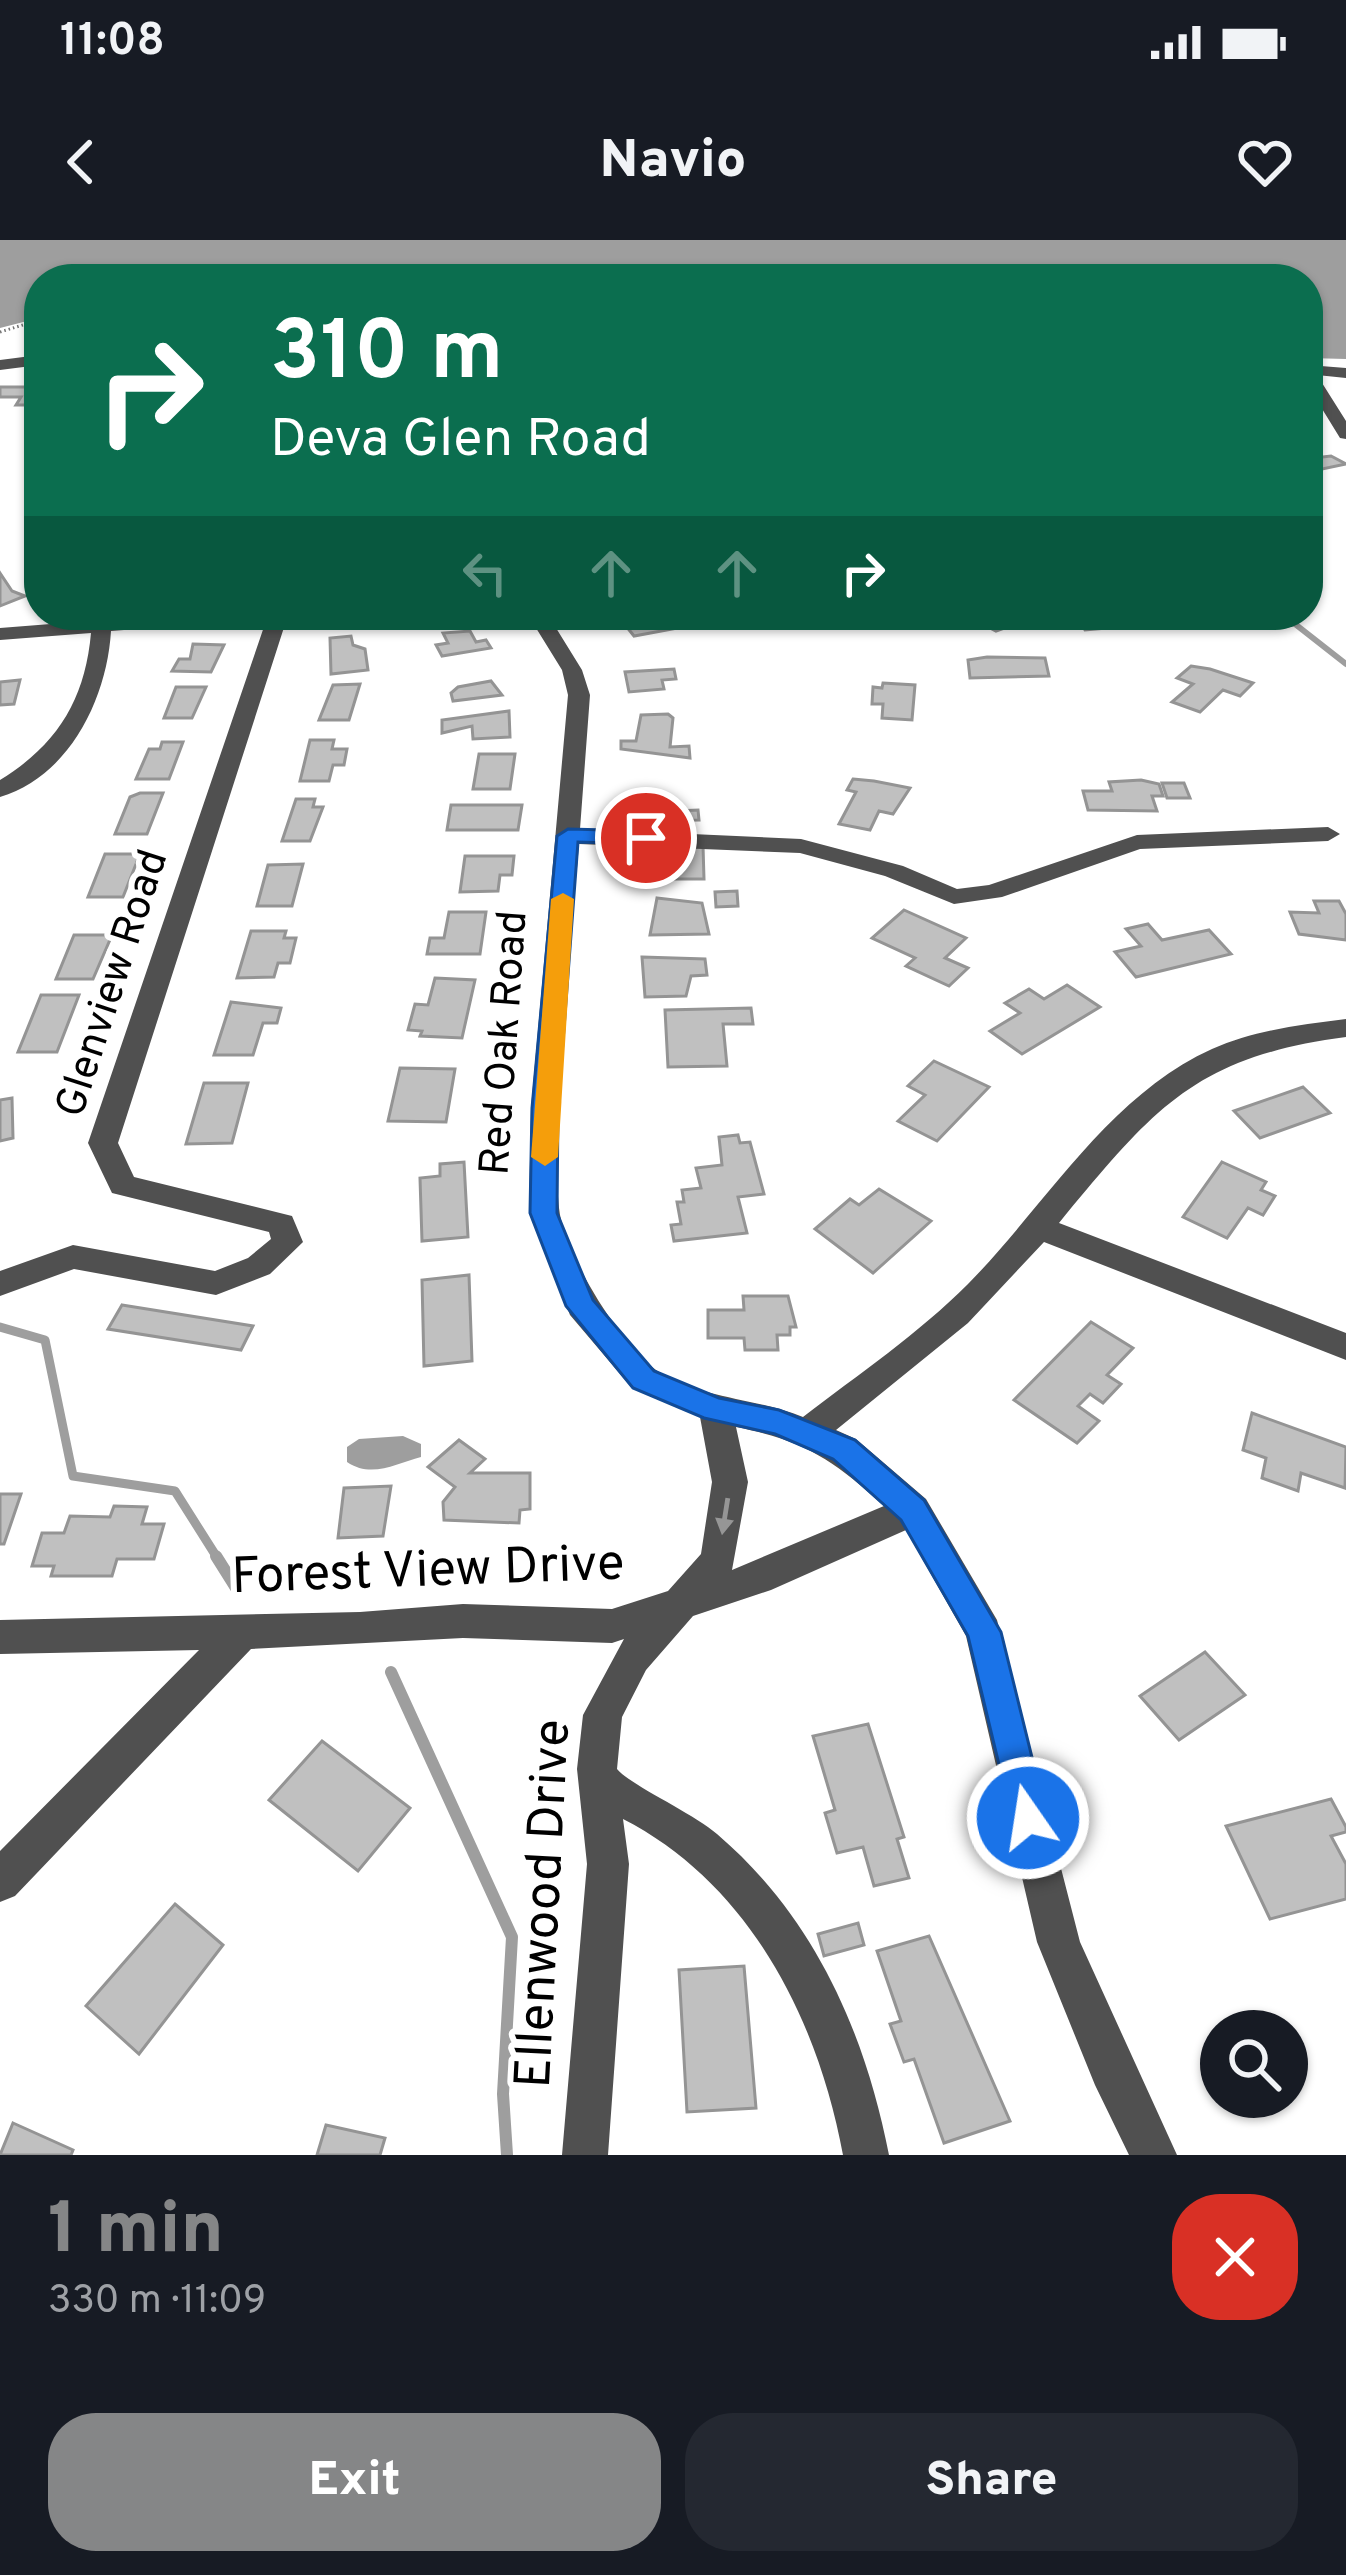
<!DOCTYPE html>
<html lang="en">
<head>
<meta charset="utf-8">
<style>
	body { margin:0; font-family:Overpass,sans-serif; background:#242831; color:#f1f3f6; height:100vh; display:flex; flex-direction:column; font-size:45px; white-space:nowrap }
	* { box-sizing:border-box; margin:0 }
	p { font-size:39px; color:#9ea1a6 }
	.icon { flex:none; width:66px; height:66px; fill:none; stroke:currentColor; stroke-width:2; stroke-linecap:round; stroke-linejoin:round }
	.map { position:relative; height:1915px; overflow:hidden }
	.panel { display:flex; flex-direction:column; background:#171b24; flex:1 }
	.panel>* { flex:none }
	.top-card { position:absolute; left:24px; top:24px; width:1299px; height:366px; border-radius:48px; box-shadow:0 3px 9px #0004; background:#0b6e4f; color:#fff; overflow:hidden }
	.controls { position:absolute; left:1200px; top:1770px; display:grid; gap:24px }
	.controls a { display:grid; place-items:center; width:108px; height:108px; border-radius:50%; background:#171b24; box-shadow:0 3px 9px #0004; font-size:60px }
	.pin { position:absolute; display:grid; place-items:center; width:102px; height:102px; color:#fff; margin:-51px; border:6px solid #fff; border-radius:50%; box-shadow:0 3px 12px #0007 }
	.me { position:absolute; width:132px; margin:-66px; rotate:347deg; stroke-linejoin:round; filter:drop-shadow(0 0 9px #0008) }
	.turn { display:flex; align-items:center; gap:42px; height:252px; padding:0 48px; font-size:54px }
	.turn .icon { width:156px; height:156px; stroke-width:2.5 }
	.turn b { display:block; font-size:84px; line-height:102px }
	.lanes { display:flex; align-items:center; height:114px; padding:0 48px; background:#0003; justify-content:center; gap:60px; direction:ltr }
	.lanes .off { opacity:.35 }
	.round { display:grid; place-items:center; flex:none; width:126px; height:126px; border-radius:48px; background:#242831 }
	.headline { display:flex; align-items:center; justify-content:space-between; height:204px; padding:0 48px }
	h1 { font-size:72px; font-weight:800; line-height:90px; color:#858687 }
	.primary-button { display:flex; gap:24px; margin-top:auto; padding:24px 48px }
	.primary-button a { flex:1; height:138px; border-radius:48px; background:#858687; color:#fff; font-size:48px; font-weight:800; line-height:138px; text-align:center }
	.primary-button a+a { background:#242831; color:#f1f3f6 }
	.status { display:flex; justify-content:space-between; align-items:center; height:84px; padding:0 60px; background:#171b24; direction:ltr }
	.status svg { height:33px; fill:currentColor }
	header { display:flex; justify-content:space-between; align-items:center; height:156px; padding:0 48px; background:#171b24; font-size:54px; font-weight:800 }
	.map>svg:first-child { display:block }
	.water { fill:#9e9e9e }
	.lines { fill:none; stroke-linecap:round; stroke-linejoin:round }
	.stream-far2 { stroke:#9e9e9e; stroke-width:6 }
	.stream-far1 { stroke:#9e9e9e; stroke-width:9 }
	.stream { stroke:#9e9e9e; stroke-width:12 }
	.building { fill:#c0c0c0; stroke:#949494; stroke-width:3 }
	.path { stroke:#727272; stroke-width:3; stroke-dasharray:1.5 3; stroke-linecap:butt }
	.minor { fill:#505050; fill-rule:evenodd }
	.oneway { fill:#969696 }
	.route { fill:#1a73e8; stroke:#114b97; stroke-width:3 }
	.slow { fill:#f59e0b }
	.labels { text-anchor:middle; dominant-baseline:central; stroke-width:12; stroke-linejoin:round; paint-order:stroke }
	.street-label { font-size:42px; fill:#000; stroke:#fff }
	.near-street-label { font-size:51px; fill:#000; stroke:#fff }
</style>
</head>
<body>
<div class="status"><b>11:08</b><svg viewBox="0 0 49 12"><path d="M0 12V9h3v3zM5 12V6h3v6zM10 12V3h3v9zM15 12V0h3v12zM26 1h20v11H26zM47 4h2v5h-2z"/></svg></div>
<header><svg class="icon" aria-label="back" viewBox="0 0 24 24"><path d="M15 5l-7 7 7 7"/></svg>Navio<svg class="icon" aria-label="heart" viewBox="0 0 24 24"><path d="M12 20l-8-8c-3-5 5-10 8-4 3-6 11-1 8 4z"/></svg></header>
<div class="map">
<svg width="1346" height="1915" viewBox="0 0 1346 1915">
	<rect width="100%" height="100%" fill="#fff"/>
	<g class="water">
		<path d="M0,0H1346V119L1308,118V39H385C270,29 155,39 39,39V78L0,88Z"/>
		<path d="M403,1196L421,1204V1217C397,1223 372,1239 347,1222V1207L359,1199Z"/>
	</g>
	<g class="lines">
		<path class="stream-far2" d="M1273,375L1295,384L1346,424"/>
		<path class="stream-far1" d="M0,1087L45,1100L73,1236L175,1251L218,1319"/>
		<g class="stream">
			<path d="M216,1316L238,1351"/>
			<path d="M391,1432L512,1697L503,1854L507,1915"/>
		</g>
	</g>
	<g class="building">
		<path d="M30,141H39L33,165H16L21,157H0V147H27Z"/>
		<path d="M1308,212L1314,218L1331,216L1346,224L1308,232Z"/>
		<path d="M0,333L12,351L25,356L0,366Z"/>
		<path d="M638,375H674L683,387L634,396L626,386L643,381Z"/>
		<path d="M986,375H1041L996,391L975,380Z"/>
		<path d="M1124,375L1131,386L1085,390L1076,376Z"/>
		<path d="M470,391L476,402L486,400L491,408L442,416L436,405L448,403L443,393Z"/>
		<path d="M351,396L353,405L365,409L368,430L331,434L330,398Z"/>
		<path d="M193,404L224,405L211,432L172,431L179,419H190Z"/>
		<path d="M987,417L1045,418L1049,436L970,438L968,420Z"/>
		<path d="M1191,426L1210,429L1253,443L1240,456L1223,450L1200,472L1172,462L1193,444L1177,438Z"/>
		<path d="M674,429L676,439L662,440L664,449L629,452L625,432Z"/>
		<path d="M20,440L14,464L0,465V442Z"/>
		<path d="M491,441L502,455L453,461L451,453L458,447Z"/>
		<path d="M883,443L915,445L912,480L882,478L883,464H872L873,447L882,448Z"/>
		<path d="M360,444L349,480H319L333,445Z"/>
		<path d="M176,447H206L192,478H164Z"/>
		<path d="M509,471L510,497L473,499L472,486L442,493V480Z"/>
		<path d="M668,474L673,478L670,507L689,506L690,518L621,509V501H636L641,475Z"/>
		<path d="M310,500H334L332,509H347L344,525H333L329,541H300Z"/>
		<path d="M162,502H183L169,539H136L149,509H160Z"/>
		<path d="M479,514H515L510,549H473Z"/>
		<path d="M853,539L874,541L910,548L893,574L879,571L870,590L839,584L856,552L847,550Z"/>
		<path d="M1141,540L1159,544L1163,556H1152L1157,571L1088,570L1083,551H1112L1109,542Z"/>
		<path d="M1162,543H1184L1190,558H1167Z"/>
		<path d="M631,552L664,557L674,571L698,570L699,580L631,581Z"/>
		<path d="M140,553H163L147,594H115L130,557Z"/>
		<path d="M296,559H315L313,567H323L310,601H282Z"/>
		<path d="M451,565H522L518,590H447Z"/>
		<path d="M703,606L704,639H658L659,607Z"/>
		<path d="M105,614H140L123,657H88Z"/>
		<path d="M465,616H514L512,635H500L498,651L460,652Z"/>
		<path d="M303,624L292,666H257L268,625Z"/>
		<path d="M737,651L738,666L716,667L715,652Z"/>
		<path d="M657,658L702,663L709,694L650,695Z"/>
		<path d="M1314,661H1339L1346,674V700L1299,694L1290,672L1319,673Z"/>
		<path d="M904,670L966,698L945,718L968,728L949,746L906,726L915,718L872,698Z"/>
		<path d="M449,672H486L480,714H427L430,698H444Z"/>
		<path d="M1148,684L1162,700L1209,690L1231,714L1136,737L1115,712L1141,706L1126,689Z"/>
		<path d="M251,691H286L284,698H296L290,723H278L274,737L237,738Z"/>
		<path d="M74,695H112L93,739H56Z"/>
		<path d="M642,717L705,719L707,735L691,736L686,756L645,757Z"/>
		<path d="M435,738L475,740L462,798L420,796L422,791L408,790L415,764L428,765Z"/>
		<path d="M1067,745L1100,767L1022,814L990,791L1020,773L1005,763L1029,749L1044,759Z"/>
		<path d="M41,755H79L57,812H18Z"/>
		<path d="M231,762L281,768L277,783H263L253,815H214Z"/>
		<path d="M751,768L753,784H723L727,826L668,827L665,770Z"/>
		<path d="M934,821L989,847L937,901L898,881L925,855L908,846Z"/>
		<path d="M400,828L455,829L446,882L388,881Z"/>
		<path d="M204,843H248L232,903L186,904Z"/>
		<path d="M1303,847L1330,873L1260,898L1234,871Z"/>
		<path d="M12,858L13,898L0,901V860Z"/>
		<path d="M738,895L740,903L750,902L764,954L738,957L747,993L674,1001L671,985L681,984L677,962H684L682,950L701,948L696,928L722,925L719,897Z"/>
		<path d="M464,922L468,997L422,1001L420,938L440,936V924Z"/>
		<path d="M1222,922L1266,942L1261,950L1275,956L1263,975L1248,968L1227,998L1183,977Z"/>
		<path d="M879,949L931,981L873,1033L815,989L850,959L859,965Z"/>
		<path d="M469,1035L472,1121L424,1126L422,1040Z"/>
		<path d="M743,1056H788L796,1087H790V1095H777L778,1110H745L744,1098H708V1070H744Z"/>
		<path d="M122,1065L253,1086L241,1110L108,1089Z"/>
		<path d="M1091,1082L1133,1108L1107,1135L1121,1144L1103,1163L1090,1154L1078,1166L1099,1181L1077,1203L1014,1160Z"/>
		<path d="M1252,1173L1346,1207L1345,1248L1301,1233L1298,1251L1262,1238L1266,1218L1243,1210Z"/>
		<path d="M459,1200L485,1219L470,1233H530V1269L520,1270L519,1283L444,1280L443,1262L455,1247L428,1227Z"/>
		<path d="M391,1246L383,1296L338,1298L344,1248Z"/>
		<path d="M0,1254H21L4,1304H0Z"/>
		<path d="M114,1266L147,1267L142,1284H164L154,1319H117L112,1336H51L54,1326H32L42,1293H64L70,1276L110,1277Z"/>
		<path d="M1205,1412L1245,1455L1179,1500L1140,1456Z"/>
		<path d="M868,1484L904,1597L897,1599L909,1638L874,1646L863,1607L837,1613L825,1573L835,1570L813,1496Z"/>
		<path d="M322,1501L410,1568L358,1631L269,1560Z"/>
		<path d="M1331,1559L1346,1587V1592L1331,1596L1346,1624V1659L1270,1679L1226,1586Z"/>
		<path d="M175,1664L223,1705L139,1814L86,1766Z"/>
		<path d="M858,1683L864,1705L824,1716L818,1694Z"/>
		<path d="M929,1696L1010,1881L944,1903L914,1819L904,1822L890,1784L901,1781L877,1711Z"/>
		<path d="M744,1726L756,1868L687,1872L679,1730Z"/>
		<path d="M13,1883L73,1910L71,1915H0Z"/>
		<path d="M326,1885L385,1898L380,1915H317Z"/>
	</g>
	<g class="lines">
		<g class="path">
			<path d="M225,39H348"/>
			<path d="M0,92L39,80"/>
		</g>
		<g class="minor">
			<path d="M39,115V125L0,130V120Z"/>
			<path d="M1308,125L1346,128V138L1317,135L1346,181V199L1340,198L1308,146Z"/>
			<path d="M165,375H251L241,381L111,391C107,458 70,536 0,557V540C57,505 85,460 91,393L0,400V388Z"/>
			<path d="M268,375H288L118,903L134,937L292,976L303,1002L270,1034L216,1055L74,1029L0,1056V1031L73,1005L215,1031L248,1018L271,999L269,992L112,953L88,903Z"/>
			<path d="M528,375H548L582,430L590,455L580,589L801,599L903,626L957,649L989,645L1137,595L1328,587L1340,594L1328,601L1140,609L1002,657L954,664L885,636L800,613L579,604C570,721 548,852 559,968C563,1012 620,1104 656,1130C699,1159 757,1158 803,1177C859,1134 918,1094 968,1044C1045,966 1108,856 1212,809C1254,790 1300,785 1346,779V797C1193,817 1153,870 1059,983L1346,1093V1120L1044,1002L968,1083L836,1190L856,1199L926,1259L997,1380L1080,1702L1177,1915H1129L1095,1845L1037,1702L966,1396L906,1290L771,1350L693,1376L646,1430L622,1477L617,1529C630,1545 693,1573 717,1594C814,1677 865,1792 889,1915H843C818,1780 750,1644 623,1579L629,1624L608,1915H562L587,1624L577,1529L583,1475L624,1399L612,1403L463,1398L251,1409L15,1656L0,1662V1611L199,1410L0,1414V1380L360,1372L463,1364L612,1369L668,1351L701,1314L712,1242L700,1177L632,1148L570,1075L529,973L531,868L568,455L562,430ZM736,1187C805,1201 832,1219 884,1266L732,1330L748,1242Z"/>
		</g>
	</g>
	<defs><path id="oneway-solid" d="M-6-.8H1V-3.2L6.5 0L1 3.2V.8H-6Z" transform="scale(3)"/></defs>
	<use class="oneway" href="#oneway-solid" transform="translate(725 1276) rotate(99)"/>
	<path class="route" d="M568,589L646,591L657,598L646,604L578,602L558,868L557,973L593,1060L654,1131L719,1158L779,1170L855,1200L924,1260L1001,1392L1047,1578L1042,1591L1028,1596L1015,1591L968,1396L901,1280L833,1219L775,1194L704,1178L633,1148L566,1066L530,973L532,868L557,596Z"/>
	<path class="slow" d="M563,653L574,659L558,917L545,926L531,917L551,659Z"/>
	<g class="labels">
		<g class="street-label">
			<text transform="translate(114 744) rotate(-72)">Glenview Road</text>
			<text transform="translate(506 803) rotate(-86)">Red Oak Road</text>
		</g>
		<g class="near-street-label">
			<text transform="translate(428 1333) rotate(-2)">Forest View Drive</text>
			<text transform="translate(546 1664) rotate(-87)">Ellenwood Drive</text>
		</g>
	</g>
</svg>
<div class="controls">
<a><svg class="icon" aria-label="search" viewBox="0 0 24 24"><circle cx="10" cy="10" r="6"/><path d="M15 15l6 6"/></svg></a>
</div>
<div class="pin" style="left:646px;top:598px;background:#d93025"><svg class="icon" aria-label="arrive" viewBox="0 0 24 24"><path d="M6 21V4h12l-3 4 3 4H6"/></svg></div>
<svg class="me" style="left:1028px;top:1578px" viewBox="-20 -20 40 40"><circle r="17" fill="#1a73e8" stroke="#fff" stroke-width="3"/><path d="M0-11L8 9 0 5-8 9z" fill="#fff"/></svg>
<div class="top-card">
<div class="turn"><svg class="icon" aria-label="right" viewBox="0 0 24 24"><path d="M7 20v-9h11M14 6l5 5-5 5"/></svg><div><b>310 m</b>Deva Glen Road</div></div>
<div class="lanes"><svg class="icon off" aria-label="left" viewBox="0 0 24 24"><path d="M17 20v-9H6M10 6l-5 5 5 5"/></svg><svg class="icon off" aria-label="ahead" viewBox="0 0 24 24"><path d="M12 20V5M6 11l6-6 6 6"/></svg><svg class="icon off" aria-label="ahead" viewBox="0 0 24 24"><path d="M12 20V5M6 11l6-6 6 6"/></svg><svg class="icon" aria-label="right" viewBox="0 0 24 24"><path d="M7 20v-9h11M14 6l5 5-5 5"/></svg></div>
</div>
</div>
<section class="panel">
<div class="headline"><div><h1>1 min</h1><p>330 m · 11:09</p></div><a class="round" style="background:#d93025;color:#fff"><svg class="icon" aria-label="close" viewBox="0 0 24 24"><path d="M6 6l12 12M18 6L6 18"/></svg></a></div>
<div class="primary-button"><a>Exit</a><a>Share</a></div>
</section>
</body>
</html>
